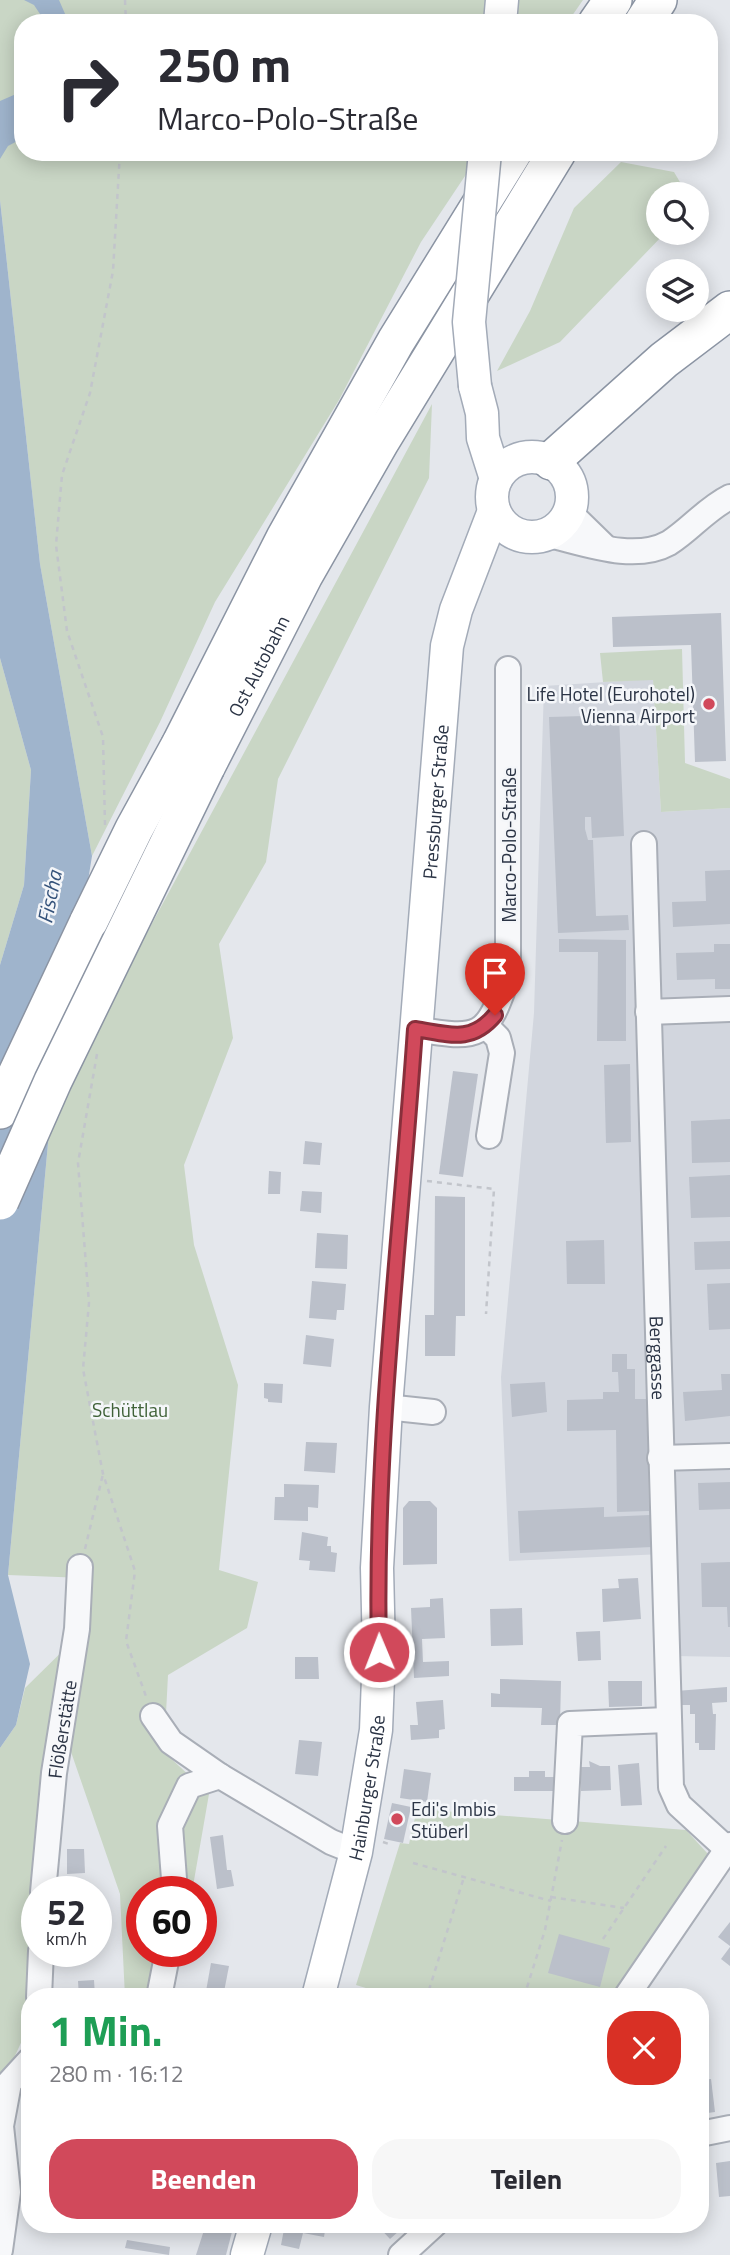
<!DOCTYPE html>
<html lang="de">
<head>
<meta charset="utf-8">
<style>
	body { margin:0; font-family:"Titillium Web",sans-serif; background:#f7f7f7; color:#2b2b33; height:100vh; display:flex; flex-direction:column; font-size:26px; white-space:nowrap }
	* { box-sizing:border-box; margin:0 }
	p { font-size:23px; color:#7c7c81 }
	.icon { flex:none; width:38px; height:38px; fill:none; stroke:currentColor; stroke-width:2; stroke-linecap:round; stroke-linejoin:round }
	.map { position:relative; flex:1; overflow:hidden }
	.side { position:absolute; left:21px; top:1988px; width:688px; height:245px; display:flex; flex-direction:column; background:#fff; border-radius:28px; box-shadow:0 4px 18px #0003 }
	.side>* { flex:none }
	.banner { position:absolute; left:14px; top:14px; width:704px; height:147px; border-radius:28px; box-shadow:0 4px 18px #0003; background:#fff; color:#2b2b33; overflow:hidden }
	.tools { position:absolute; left:646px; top:182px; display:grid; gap:14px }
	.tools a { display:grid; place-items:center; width:63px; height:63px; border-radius:50%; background:#fff; box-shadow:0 4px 18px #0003; font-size:35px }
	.speed { position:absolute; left:21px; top:1876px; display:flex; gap:14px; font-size:35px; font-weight:700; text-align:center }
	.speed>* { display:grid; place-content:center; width:91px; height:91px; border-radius:50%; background:#fff; box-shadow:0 4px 18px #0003; line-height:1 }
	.speed small { font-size:18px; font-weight:400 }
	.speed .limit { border:10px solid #d22; background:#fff; color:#111 }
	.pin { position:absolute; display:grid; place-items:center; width:60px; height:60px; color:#fff; margin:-72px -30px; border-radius:50% 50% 50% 0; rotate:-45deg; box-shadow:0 0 7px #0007 }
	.pin .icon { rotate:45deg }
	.me { position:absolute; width:77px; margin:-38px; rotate:359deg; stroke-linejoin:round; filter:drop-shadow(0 0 5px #0008) }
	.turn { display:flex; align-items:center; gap:24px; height:147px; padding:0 28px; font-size:32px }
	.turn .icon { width:91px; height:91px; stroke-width:2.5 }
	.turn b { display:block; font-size:49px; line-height:60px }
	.round { display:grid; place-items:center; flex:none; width:74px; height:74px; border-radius:28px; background:#f7f7f7 }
	.summary { display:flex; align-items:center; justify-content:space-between; height:119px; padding:0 28px }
	h1 { font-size:42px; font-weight:700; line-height:52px; color:#1e9e55 }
	.action { display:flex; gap:14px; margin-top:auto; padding:14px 28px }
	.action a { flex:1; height:80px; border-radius:28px; background:#d1495b; color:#fff; font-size:28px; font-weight:700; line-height:80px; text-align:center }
	.action a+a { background:#f7f7f7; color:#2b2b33 }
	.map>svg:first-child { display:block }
	.built { fill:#d2d6de }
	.green { fill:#c9d6c5 }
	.water { fill:#9fb4cc }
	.building { fill:#bbc0ca }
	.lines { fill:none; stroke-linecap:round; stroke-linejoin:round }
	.minor-casing { stroke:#a9aeb7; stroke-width:28 }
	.major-casing { stroke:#a3abb8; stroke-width:35 }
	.highway-casing { stroke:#8b94a3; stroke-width:40 }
	.path { stroke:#c2c5cb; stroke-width:2.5; stroke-dasharray:5 5; stroke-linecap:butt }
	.minor { stroke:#f7f8fa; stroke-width:24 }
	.major { stroke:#fff; stroke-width:32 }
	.highway { stroke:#fff; stroke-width:37 }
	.major-bridge-casing { stroke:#a3abb8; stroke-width:35; stroke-linecap:butt }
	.highway-bridge-casing { stroke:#8b94a3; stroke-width:40; stroke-linecap:butt }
	.major-bridge { stroke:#fff; stroke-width:32 }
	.highway-bridge { stroke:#fff; stroke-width:37 }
	.route-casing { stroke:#882f3b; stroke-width:18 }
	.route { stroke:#d1495b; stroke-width:12 }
	.poi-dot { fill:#d1495b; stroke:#f4f6f9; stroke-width:2.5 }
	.labels { text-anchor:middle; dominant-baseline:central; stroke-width:5; stroke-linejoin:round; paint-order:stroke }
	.street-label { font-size:19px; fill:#2b3445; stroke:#f4f6f9 }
	.poi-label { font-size:19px; fill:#2b3445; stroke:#f4f6f9; text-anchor:end }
	.park-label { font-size:19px; fill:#3f6138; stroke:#f4f6f9 }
	.water-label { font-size:21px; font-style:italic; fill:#34527a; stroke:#f4f6f9 }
</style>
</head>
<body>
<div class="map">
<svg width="730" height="2255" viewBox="0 0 730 2255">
	<rect width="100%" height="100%" fill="#e4e7ec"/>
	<path class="built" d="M653,679L661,812L730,808V1657L675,1656L663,1554L509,1561L501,1377L534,1013L544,686Z"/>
	<g class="green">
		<path d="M0,0H583L567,23H23V152H481L421,242L339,400L215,602L160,722L92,856L40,564L0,200Z"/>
		<path d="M621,162L674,172L687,194H658V233H665L560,342L497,371L530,311L574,208Z"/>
		<path d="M432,404L429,478L278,779L266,862L219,944L233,1038L184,1165L194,1245L238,1385L219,1570L258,1582L247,1628L168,1675L164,1752L209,1794L192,1892H142V1951H181L173,1997H125L120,1894L70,1749L46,1771L25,2034L3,2082L0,2102V1748L16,1725L25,1688L87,1627L84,1578L8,1575L51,1111Z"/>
		<path d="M682,649L685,763L730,779V808L661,812L653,680L603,682L600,653Z"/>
		<path d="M0,658L31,770L24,885L0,965Z"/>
		<path d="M417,1809L686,1830L708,1854L616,1997H395L356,1985L400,1843L409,1844Z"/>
	</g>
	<g class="water">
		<path d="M24,0H59L69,23H46L34,5Z"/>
		<path d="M23,91V138L8,146L0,159V101Z"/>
		<path d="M0,200L40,564L92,856L51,1111L8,1575L30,1664L16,1725L0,1748V965L24,885L31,770L0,658Z"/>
	</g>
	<g class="building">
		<path d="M721,613L726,761L695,762L691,645L613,647L612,617Z"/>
		<path d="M619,715L624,836L592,838L591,817H585V829L588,840H593L596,916L628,915L629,930L558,933L549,717Z"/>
		<path d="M730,870V924L673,927L672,902L706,901L705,871Z"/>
		<path d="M559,939L626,940V1041H597L598,952H559Z"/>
		<path d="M714,944H730V989H715V979L677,980L676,953L714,952Z"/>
		<path d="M630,1064L631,1142L606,1143L604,1065Z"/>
		<path d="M453,1071L478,1074L463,1177L439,1174Z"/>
		<path d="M730,1119V1162L692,1163L691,1121Z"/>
		<path d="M305,1141L322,1143L320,1165L303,1164Z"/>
		<path d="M269,1171L281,1172L280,1194H268Z"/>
		<path d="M730,1175V1217L691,1218L689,1177Z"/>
		<path d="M302,1191L322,1192L321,1213L300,1211Z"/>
		<path d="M435,1196L465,1197V1316H456L455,1356H425V1315H434Z"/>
		<path d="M317,1233L348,1235L347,1269L315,1268Z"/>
		<path d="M604,1240L605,1284H567L566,1241Z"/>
		<path d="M730,1241V1269L695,1270L694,1242Z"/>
		<path d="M312,1281L346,1284L344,1310H337L336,1320L309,1318Z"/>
		<path d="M730,1283V1329L709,1330L707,1284Z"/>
		<path d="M306,1335L334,1339L331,1367L303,1364Z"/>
		<path d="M612,1354H627V1369H635V1399H647L649,1511L617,1512L616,1430L567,1431V1400L603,1399V1392H619L618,1372H612Z"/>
		<path d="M721,1374H730V1416L685,1421L683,1392L722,1390Z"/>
		<path d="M545,1382L547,1412L512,1417L510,1384Z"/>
		<path d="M264,1383L283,1384L282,1403L268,1402V1399L264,1398Z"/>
		<path d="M306,1442L337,1443L335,1473L304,1471Z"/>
		<path d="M730,1482V1509L699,1510L698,1483Z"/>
		<path d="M284,1484L319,1485L318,1508L308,1507V1521L274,1520L275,1497H284Z"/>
		<path d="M409,1501H430L437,1508V1564L403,1565V1508Z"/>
		<path d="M604,1507V1517L650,1515L652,1547L520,1553L518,1511Z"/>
		<path d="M302,1532L328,1537L327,1546H331V1552L337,1553L335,1572L309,1570L310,1561L299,1560Z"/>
		<path d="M730,1562V1627H728L727,1607H702L701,1563Z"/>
		<path d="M638,1578L641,1619L603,1622L602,1589L619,1588L618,1579Z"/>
		<path d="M443,1598L445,1638L422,1639L423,1662L449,1661V1676L414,1678L411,1608L430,1607V1599Z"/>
		<path d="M522,1608L523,1645L491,1646L490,1609Z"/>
		<path d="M600,1631L601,1660L578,1661L576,1632Z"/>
		<path d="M295,1657H318L319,1679H295Z"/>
		<path d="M500,1679L561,1681L560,1725H541L542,1708L491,1707V1693L500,1694Z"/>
		<path d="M608,1681H642V1706L609,1707Z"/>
		<path d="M727,1687V1702L712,1703L713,1714H716L715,1750H699V1743H695V1714H690V1705H677L676,1691Z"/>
		<path d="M443,1700L445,1729L439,1730V1738L411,1740L410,1725H418L416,1702Z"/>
		<path d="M299,1740L322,1742L318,1776L295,1774Z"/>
		<path d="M589,1761L600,1766H610L611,1790L581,1791V1767H590Z"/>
		<path d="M639,1763L642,1805L621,1806L618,1765Z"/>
		<path d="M404,1769L431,1773L427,1802L400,1798Z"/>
		<path d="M529,1771H545V1777H556V1791H514V1777H529Z"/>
		<path d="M392,1803L411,1807L403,1843L384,1839Z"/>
		<path d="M223,1835L227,1870H231L234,1886L217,1889L210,1837Z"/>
		<path d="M67,1849H84L85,1873L67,1874Z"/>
		<path d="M730,1922V1946L718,1937Z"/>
		<path d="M559,1934L610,1948L600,1987L548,1973Z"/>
		<path d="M730,1947V1966L721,1959Z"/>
		<path d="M211,1963L229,1966L223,1997H205Z"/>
		<path d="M94,1980L95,1997H79L78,1981Z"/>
		<path d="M711,2079L715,2112L700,2114V2080Z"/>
		<path d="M730,2161V2196L719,2197L716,2163Z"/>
		<path d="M206,2224H234L226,2255H196Z"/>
		<path d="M285,2224H326L324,2237L303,2233L299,2249L281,2245Z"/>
		<path d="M376,2224H393L399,2231L390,2239Z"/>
		<path d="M127,2240L170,2247L169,2255L125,2248Z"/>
	</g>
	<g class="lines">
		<g class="minor-casing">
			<g id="minor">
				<path d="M569,512L604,546"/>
				<path d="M545,534C582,542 633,563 669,543C691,529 706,509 730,497"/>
				<path id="s1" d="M644,844L671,1787L679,1805L727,1849"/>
				<path d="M648,1012L730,1009"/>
				<path d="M486,1026L498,1038L502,1053L489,1136"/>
				<path d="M415,1029C480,1040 487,1039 508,975V669"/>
				<path d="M386,1407L433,1412"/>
				<path d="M660,1458L730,1456"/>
				<path d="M153,1716L171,1742L220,1776L331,1842L356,1852"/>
				<path d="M565,1821L570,1724L667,1720"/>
				<path id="s2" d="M43,1892L54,1773L77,1629L80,1567"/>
				<path d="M175,1892L170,1826L189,1786L220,1776"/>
				<path d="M39,1997L41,1951"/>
				<path d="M159,1997L168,1951"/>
				<path d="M626,1997L730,1845"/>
				<path d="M700,2134L730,2128"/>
				<path d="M0,2250L8,2192L1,2126L9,2083L30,2060"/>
				<path d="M401,2255L435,2224"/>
			</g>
		</g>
		<g class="major-casing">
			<g id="major">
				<path d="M500,23L502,0"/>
				<path d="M475,386L482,413L483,438L496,479"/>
				<circle cx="532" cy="497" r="40"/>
				<path id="s3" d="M318,1997L356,1852L376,1730L379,1652L377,1568L386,1407L447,646L456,610L494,511"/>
				<path d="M247,2255L256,2224"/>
			</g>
		</g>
		<g class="highway-casing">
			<g id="highway">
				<path d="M597,23L613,0"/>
				<path d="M643,23L658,0"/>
				<path d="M551,461L664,360L730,310"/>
				<path d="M180,745L285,538L396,341L513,152"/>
				<path id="s4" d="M206,767L304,575L380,442L557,152"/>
				<path d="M0,1110L89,921"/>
			</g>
		</g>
		<g class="path">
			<path d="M125,0L126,23"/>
			<path d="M105,825L103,737L67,631L56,545L62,475L90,393L113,271L120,152"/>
			<path d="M97,1054L78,1163L89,1303L83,1369L103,1474L135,1571L126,1641L147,1699"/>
			<path d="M427,1181L494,1189L486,1314"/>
			<path d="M85,1549L103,1474"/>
			<path d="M383,1842L392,1845"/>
			<path d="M413,1863L551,1901"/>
			<path d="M551,1897L624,1908"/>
			<path d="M603,1939L666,1846"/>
			<path d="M429,1990L464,1877"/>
			<path d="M349,1995L354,1997"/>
			<path d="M524,1997L545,1930L562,1840"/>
		</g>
		<use href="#minor" class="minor"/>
		<use href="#major" class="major"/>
		<use href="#highway" class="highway"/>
		<g class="major-bridge-casing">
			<path id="major-bridge" d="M475,386L469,322L485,152"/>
		</g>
		<g class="highway-bridge-casing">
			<g id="highway-bridge">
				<path d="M89,921L134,829L180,745"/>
				<path d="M0,1201L53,1081L206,767"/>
			</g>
		</g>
		<use href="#major-bridge" class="major-bridge"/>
		<use href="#highway-bridge" class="highway-bridge"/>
	</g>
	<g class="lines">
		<g class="route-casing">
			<path id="route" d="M379,1652C374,1444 401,1236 415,1029C448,1034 471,1044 495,1015"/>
		</g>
		<use href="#route" class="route"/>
	</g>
	<g class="poi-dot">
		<circle cx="709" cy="704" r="7"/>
		<circle cx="397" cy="1819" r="7"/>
	</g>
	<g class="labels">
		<g class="street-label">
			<text stroke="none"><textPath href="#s4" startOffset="114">Ost Autobahn</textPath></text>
			<text stroke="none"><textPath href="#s3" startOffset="1204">Pressburger Straße</textPath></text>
			<text transform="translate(508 845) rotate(-90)">Marco-Polo-Straße</text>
			<text stroke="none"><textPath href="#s1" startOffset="514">Berggasse</textPath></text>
			<text stroke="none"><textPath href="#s2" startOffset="164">Flößerstätte</textPath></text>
			<text stroke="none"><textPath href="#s3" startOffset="215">Hainburger Straße</textPath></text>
		</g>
		<g class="poi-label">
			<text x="695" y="693">Life Hotel (Eurohotel)<tspan x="695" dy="22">Vienna Airport</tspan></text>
			<text x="411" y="1808" text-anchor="start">Edi's Imbis<tspan x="411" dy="22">Stüberl</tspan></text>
		</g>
		<g class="park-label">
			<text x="130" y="1409">Schüttlau</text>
		</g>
		<g class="water-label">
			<text transform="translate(49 897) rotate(-79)">Fischa</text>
		</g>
	</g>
</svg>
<div class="tools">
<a><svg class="icon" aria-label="search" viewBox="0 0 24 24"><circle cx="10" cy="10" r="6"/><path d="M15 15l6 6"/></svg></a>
<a><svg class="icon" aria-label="layers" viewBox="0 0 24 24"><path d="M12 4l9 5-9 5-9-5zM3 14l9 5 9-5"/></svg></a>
</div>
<div class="speed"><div>52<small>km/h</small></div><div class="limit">60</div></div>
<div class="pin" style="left:495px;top:1015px;background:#d93025"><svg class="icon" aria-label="arrive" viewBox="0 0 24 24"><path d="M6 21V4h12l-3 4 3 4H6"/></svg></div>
<svg class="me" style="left:379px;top:1652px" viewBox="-20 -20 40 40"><circle r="17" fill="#d1495b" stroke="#fff" stroke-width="3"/><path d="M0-11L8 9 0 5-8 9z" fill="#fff"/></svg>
<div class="banner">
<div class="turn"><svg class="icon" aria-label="right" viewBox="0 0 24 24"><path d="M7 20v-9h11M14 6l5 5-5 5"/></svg><div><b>250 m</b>Marco-Polo-Straße</div></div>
</div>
<section class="side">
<div class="summary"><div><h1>1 Min.</h1><p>280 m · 16:12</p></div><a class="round" style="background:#d93025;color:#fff"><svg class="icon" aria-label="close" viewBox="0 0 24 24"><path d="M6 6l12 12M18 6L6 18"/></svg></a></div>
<div class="action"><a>Beenden</a><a>Teilen</a></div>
</section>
</div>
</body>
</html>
